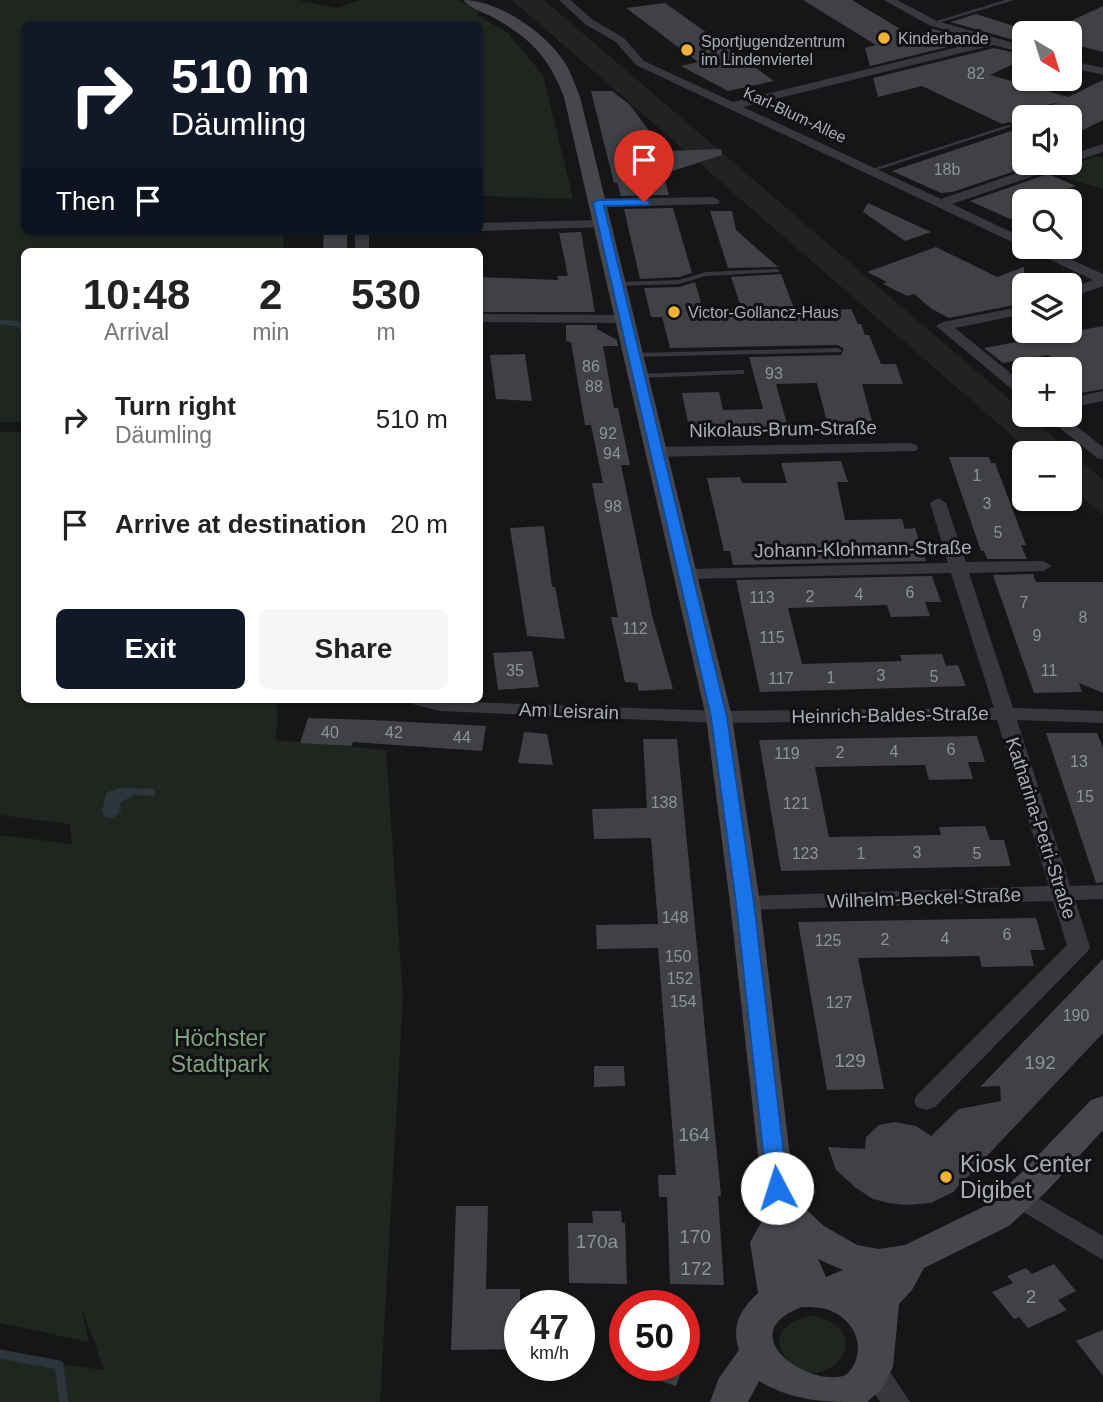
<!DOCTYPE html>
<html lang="en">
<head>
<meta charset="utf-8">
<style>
	body { margin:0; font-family:Helvetica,sans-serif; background:#f6f6f6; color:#222; height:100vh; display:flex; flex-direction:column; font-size:26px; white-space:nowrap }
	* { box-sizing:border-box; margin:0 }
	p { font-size:23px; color:#767676 }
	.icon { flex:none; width:38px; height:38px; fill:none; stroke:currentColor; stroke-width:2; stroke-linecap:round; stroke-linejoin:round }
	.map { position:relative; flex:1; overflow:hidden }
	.drawer { position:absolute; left:21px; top:248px; width:462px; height:455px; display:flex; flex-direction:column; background:#fff; border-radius:10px; box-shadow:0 2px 5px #0004 }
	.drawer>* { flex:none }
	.banner { position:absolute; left:21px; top:21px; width:462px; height:214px; border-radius:10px; box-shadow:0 2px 5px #0004; background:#111827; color:#fff; overflow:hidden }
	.needle { width:46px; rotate:142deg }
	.buttons { position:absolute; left:1012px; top:21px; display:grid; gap:14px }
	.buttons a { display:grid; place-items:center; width:70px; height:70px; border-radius:10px; background:#fff; box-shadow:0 2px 5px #0004; font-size:35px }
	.speed { position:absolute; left:504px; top:1290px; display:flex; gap:14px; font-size:35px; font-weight:700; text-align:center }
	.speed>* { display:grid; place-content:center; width:91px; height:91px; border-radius:50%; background:#fff; box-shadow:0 2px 5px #0004; line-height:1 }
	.speed small { font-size:18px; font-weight:400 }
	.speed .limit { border:10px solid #d22; background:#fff; color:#111 }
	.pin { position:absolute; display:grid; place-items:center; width:60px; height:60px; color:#fff; margin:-72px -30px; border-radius:50% 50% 50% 0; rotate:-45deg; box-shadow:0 0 7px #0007 }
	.pin .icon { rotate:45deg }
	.me { position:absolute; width:77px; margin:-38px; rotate:355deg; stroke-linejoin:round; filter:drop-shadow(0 0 5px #0008) }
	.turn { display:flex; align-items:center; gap:24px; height:147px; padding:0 35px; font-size:32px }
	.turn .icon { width:91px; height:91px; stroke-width:2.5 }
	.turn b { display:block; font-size:49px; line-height:60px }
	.then { display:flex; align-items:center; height:66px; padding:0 35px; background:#0003; gap:14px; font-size:26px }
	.eta { display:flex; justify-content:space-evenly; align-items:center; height:119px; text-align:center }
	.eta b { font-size:42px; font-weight:700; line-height:49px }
	.action { display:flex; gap:14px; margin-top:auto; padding:14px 35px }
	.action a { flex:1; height:80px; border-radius:10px; background:#111827; color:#fff; font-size:28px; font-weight:700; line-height:80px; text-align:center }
	.action a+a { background:#f6f6f6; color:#222 }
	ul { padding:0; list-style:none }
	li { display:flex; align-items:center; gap:21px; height:105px; padding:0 35px }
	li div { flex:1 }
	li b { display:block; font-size:26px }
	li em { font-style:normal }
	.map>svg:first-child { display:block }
	.built { fill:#222225 }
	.green { fill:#1e261f }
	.water { fill:#2c353c }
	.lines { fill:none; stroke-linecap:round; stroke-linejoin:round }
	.stream-far2 { stroke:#2c353c; stroke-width:5 }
	.stream-far1 { stroke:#2c353c; stroke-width:7 }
	.stream { stroke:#2c353c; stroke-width:9 }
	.building { fill:#404145 }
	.lane { fill:#37383d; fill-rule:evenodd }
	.street { fill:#37383d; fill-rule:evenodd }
	.secondary { fill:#45474d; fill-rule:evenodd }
	.route { fill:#1a73e8; stroke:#114b97; stroke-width:2 }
	.poi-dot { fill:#f2b134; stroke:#111113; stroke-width:2.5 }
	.labels { text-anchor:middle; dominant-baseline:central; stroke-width:6; stroke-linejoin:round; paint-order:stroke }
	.far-poi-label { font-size:16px; fill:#a8adb8; stroke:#111113; text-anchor:start }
	.number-label { font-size:16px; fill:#8e929b }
	.far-street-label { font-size:16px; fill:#a8adb8; stroke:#111113 }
	.street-label { font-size:19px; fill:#a8adb8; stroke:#111113 }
	.near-number-label { font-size:19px; fill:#8e929b }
	.near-park-label { font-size:23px; fill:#7fa381; stroke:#111113 }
	.near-poi-label { font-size:23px; fill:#a8adb8; stroke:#111113; text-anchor:start }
</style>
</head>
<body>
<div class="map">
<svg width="1103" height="1402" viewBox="0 0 1103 1402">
	<rect width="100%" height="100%" fill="#161618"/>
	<path class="built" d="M512,0H544L1024,412V415H1028L1103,480V515L1069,486V453H1032Z"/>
	<g class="green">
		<path d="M0,0H298L336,8L360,0H457L480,10L477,15L508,33L543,75L573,199L480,196V24H24V231H283L284,252H24V422H0Z"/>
		<path d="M1097,156L1103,158V189L1050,173Z"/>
		<path d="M0,432H24V700H278L276,740L386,750L403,997L380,1402H0V1356L104,1370L81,1306L89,1342L0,1323V835L72,844L70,824L0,815Z"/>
		<path d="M814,1316C884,1334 821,1402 786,1358C767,1334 792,1317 814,1316Z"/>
	</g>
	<path class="water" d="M121,788H136L139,792L120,803L121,811L113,818L105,817L102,811L107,792Z"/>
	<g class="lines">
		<path class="stream-far2" d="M0,322L18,324L24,330"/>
		<path class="stream-far1" d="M139,792H152"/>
		<path class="stream" d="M0,1354L59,1365L64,1402"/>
	</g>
	<g class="building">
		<path d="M803,0H852L912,36L933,29L972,41L870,66L865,48L876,45Z"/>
		<path d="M665,3L774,81L728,91L681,66L698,62L626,8Z"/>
		<path d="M1103,6V52L1069,43V33H1045Z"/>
		<path d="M976,14L1024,29V43L951,22Z"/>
		<path d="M994,48L1024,55V59L990,75L1068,97L1103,80V120L1069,137V112L1049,106L1059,102L1024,111V163L1030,166L952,192L941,193L892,171L1014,130L1012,129L1015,125L1009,122L1002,124L922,86L878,97L873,78Z"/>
		<path d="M591,91H612L630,105L664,151L721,149L722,155L663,174L669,195L621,196L617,182L614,183Z"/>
		<path d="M1048,174L1076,186L1034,201H1024V214L1010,219L970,201Z"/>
		<path d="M868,203L931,232L905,241L863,212Z"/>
		<path d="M673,208L692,273L679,277L640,279L624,209Z"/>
		<path d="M710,211H732L736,230L778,267L728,268Z"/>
		<path d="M324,231H347V252H323Z"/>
		<path d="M581,232L595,312H480V277L558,280L557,276H568L559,233Z"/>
		<path d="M936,247L997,277L1024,267V303L949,318L932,309L914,294L907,296L883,284L887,282L867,272Z"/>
		<path d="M781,274L795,311L851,309L858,324H861L865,335H869L881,364H896L903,384H862L872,421L827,422L817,383L776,384L789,431L690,433L682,393L719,392L723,410L763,409L749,357L841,355L844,349L838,345L670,348L662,317H651L644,288L679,287L695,282L704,313L741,307L731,277Z"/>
		<path d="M566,325H597V329L617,340L618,346H603L614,408H618L630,465H621L652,615L673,689L639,691L637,683L625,682L611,617H618L592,483H603L591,425H585L571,342L566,341Z"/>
		<path d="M1103,326V389L1069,395V369L1048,355L1003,363L984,348Z"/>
		<path d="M525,354L532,401L496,399L490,355Z"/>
		<path d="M949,457H989L991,463H995L1026,545H1021L1027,559H987L984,551H981Z"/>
		<path d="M841,461L848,482H837L845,520L902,519L905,529L915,528L926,561L733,565L730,551H724L707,478L740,477L742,483H787L781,463Z"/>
		<path d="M544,526L552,587H555L565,639L527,636L510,528Z"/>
		<path d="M1033,574L1036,582H1103V693L1079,683L1082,692L1034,693L993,575Z"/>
		<path d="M932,576L941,602H925L930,616L891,617L887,605L788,608L802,664L902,661L900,655L942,654L946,666L958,665L966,686L760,692L736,580Z"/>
		<path d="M532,651L539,687L498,690L493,653Z"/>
		<path d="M308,718L371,720L486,726L482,751L353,742L352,746L300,743Z"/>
		<path d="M524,732L547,734L553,765L518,763Z"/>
		<path d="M1046,733H1097L1103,748V882L1096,883Z"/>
		<path d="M977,736L985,762H968L973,779L929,780L925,765L815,767L829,837L941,835L939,827L985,826L990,840H1004L1011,866L781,871L759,740Z"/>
		<path d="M643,739H677L721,1196H718L724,1285L670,1284L667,1197H659L658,1175H676L658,948L597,949L596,925L658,924L651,838L594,839L592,809L647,808Z"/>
		<path d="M1036,918L1045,950H1030L1034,966L982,967L979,956L858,958L884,1089L827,1090L798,922Z"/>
		<path d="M1103,959V1033L953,1192L931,1203L906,1205L889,1203L873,1199L856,1188L836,1170L828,1147L865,1149L866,1137L879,1125L895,1122L916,1126L931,1136L959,1109L1001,1101L1000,1086L980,1087Z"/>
		<path d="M594,1066H624L625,1086L594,1087Z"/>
		<path d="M456,1206H488L486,1289H520V1349L451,1350Z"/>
		<path d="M592,1211H621L622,1223H625L627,1284L569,1283L568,1223H593Z"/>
		<path d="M1054,1264L1076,1291L1058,1300L1067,1310L1028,1328L1019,1317L1014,1319L992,1292L1013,1283L1007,1276L1026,1268L1032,1274Z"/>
		<path d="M1103,1330V1376L1076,1341Z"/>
		<path d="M624,1365H684L676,1386L624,1369Z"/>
	</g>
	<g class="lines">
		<g class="lane">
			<path d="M1005,0H1014L935,24L930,23Z"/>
			<path d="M1008,125L1013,126L874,171L869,170Z"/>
			<path d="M777,269L779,270V272L706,276L679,284L616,286L612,284L616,282L679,280L706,272Z"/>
			<path d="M838,348L842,350L841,352L633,357L629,355L633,353Z"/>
			<path d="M741,370H744V374L638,378L634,376L638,374Z"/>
		</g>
		<g class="street">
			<path d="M559,0H570L593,20L624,38L644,61L733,102L982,41L929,25L884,0H897L937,21L1024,46V53L994,45L743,107L941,199L1047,163H1065L1063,166L952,204L1024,238V247H1043L1103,274V286L1069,298V289L1093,280L636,65L616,42L585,24Z"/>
			<path d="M1069,60L1103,68V75L1069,67Z"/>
			<path d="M1103,144V152L1069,163V155Z"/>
			<path d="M713,197L720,201L718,204L598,207L591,203L598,199Z"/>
			<path d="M602,220L607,221V227L480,231V223Z"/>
			<rect x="355" y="231" width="14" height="21"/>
			<path d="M1024,306V314L955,328L1024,384V397L1019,395L936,326L943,322Z"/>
			<path d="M480,314L624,315L631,319L624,323L480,322Z"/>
			<path d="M1103,391V401L1069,408V398Z"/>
			<path d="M1044,415H1062L1103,447V460L1097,458Z"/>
			<path d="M910,443L916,445L918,448L916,451L656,457L648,452L656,447Z"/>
			<path d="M938,498L946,503L966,562L1043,561L1052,566L1043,571L969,573L1013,708L1103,711V723L1017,720L1070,886L1103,885V899L1075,900L1090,947L1087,952L935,1107L926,1110L917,1107L914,1101L917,1095L1067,945L1053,901L745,910L737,908L734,903L737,898L745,896L1049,886L997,720L719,723L440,711L412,704L409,700L719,711L994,708L951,573L684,579L675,574L684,569L948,563L930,503Z"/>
			<path d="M1019,1187L1103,1236V1260L1010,1204L1006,1197L1010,1190Z"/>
			<path d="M874,1359L884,1363L910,1402H880L860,1371L864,1363Z"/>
		</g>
		<path class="secondary" d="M463,0C499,0 548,34 567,66C572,76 576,87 580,97L732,717L760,903L795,1199L824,1226L857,1245L879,1249L905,1245L985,1206L1023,1171L1091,1100L1103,1096V1130L1047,1191L1009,1226L924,1268L912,1290L899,1304L893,1367L882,1389L867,1402C824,1402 795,1402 759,1381L748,1402H710L719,1378L739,1350C731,1325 740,1310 758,1293L750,1242L761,1223L760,1173L730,903L706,717L564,97C549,58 532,40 496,19C486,13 471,9 463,0ZM818,1259L843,1270L826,1277ZM802,1307C811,1307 821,1307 829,1310C858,1321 868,1354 846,1375C810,1389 729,1334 802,1307Z"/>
	</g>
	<path class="route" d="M644,199L650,202L648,205L604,206L727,717L754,903L788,1188L785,1194L777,1197L770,1194L767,1188L736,903L711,717L593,203L598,200Z"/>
	<g class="poi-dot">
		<circle cx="884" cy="38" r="7"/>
		<circle cx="687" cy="50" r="7"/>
		<circle cx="674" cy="312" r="7"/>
		<circle cx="946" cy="1177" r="7"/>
	</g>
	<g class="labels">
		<g class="far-poi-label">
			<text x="898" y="38">Kinderbande</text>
			<text x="701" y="41">Sportjugendzentrum<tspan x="701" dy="18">im Lindenviertel</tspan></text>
			<text x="688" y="312">Victor-Gollancz-Haus</text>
		</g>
		<g class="number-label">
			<text x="976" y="73">82</text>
			<text x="947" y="169">18b</text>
			<text x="591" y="366">86</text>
			<text x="774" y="373">93</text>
			<text x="594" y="386">88</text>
			<text x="608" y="433">92</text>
			<text x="612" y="453">94</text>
			<text x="977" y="475">1</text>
			<text x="987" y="503">3</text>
			<text x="613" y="506">98</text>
			<text x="998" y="532">5</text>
			<text x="910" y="592">6</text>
			<text x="859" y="594">4</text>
			<text x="810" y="596">2</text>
			<text x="762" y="597">113</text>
			<text x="1024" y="602">7</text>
			<text x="1083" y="617">8</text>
			<text x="635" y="628">112</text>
			<text x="1037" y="635">9</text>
			<text x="772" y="637">115</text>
			<text x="515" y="670">35</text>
			<text x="1049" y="670">11</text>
			<text x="881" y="675">3</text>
			<text x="934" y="676">5</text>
			<text x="831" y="677">1</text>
			<text x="781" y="678">117</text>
			<text x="330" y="732">40</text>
			<text x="394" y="732">42</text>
			<text x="462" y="737">44</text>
			<text x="951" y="749">6</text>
			<text x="894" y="751">4</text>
			<text x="840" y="752">2</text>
			<text x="787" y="753">119</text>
			<text x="1079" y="761">13</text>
			<text x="1085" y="796">15</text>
			<text x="664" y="802">138</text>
			<text x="796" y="803">121</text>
			<text x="917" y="852">3</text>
			<text x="805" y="853">123</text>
			<text x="861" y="853">1</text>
			<text x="977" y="853">5</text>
			<text x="675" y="917">148</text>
			<text x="1007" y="934">6</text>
			<text x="945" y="938">4</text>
			<text x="885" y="939">2</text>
			<text x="828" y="940">125</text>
			<text x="678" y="956">150</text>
			<text x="680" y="978">152</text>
			<text x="683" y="1001">154</text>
			<text x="839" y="1002">127</text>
			<text x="1076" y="1015">190</text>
		</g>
		<g class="far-street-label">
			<text transform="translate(795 115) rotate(25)">Karl-Blum-Allee</text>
		</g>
		<g class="street-label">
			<text transform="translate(783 429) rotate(-1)">Nikolaus-Brum-Straße</text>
			<text transform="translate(863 549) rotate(-1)">Johann-Klohmann-Straße</text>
			<text transform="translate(569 711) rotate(2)">Am Leisrain</text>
			<text transform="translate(890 715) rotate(-1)">Heinrich-Baldes-Straße</text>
			<text transform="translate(1041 828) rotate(72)">Katharina-Petri-Straße</text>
			<text transform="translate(924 898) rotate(-2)">Wilhelm-Beckel-Straße</text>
		</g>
		<g class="near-number-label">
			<text x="850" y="1060">129</text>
			<text x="1040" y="1062">192</text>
			<text x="694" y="1134">164</text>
			<text x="695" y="1236">170</text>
			<text x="597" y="1241">170a</text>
			<text x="696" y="1268">172</text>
			<text x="1031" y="1296">2</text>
		</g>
		<g class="near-park-label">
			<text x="220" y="1038">Höchster<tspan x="220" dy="26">Stadtpark</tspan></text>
		</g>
		<g class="near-poi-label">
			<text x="960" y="1164">Kiosk Center<tspan x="960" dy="26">Digibet</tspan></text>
		</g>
	</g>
</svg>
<div class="buttons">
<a><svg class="needle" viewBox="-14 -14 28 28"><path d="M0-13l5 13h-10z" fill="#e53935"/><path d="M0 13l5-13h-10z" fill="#767676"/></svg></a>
<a><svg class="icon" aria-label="sound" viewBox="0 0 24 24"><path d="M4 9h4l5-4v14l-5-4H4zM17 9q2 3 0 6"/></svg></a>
<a><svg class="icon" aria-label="search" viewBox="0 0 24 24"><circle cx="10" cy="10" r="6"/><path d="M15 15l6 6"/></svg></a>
<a><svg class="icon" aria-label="layers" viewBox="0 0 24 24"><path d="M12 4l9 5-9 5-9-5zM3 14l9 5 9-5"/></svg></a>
<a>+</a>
<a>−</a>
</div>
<div class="speed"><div>47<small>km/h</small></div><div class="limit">50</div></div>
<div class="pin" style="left:644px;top:202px;background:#d93025"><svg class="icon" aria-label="arrive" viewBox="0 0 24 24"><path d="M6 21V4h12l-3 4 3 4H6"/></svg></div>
<svg class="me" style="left:777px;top:1188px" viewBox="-20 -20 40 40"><circle r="19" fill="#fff"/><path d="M0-13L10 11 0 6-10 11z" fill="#1a73e8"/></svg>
<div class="banner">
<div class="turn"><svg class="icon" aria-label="right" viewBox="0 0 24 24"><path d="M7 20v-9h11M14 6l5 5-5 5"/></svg><div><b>510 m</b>Däumling</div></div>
<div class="then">Then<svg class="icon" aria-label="arrive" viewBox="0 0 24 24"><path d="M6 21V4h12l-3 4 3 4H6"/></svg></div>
</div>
<section class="drawer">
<div class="eta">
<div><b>10:48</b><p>Arrival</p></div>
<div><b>2</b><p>min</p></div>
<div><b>530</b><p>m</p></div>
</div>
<ul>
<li><svg class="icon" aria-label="right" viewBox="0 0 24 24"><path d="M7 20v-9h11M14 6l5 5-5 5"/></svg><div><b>Turn right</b><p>Däumling</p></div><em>510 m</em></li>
<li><svg class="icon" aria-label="arrive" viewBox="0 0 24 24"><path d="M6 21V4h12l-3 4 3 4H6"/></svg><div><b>Arrive at destination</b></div><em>20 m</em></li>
</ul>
<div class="action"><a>Exit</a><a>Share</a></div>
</section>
</div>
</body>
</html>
